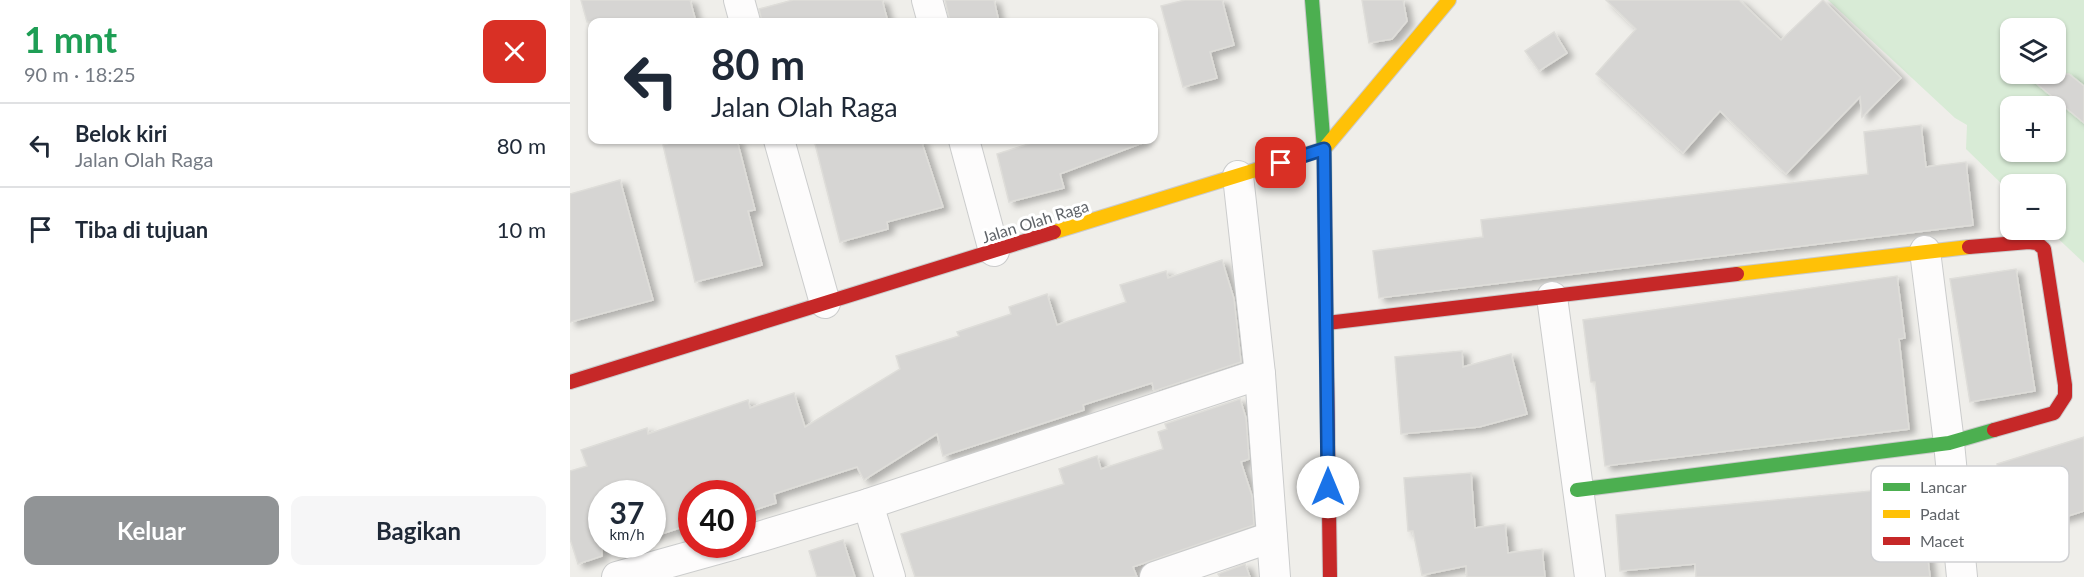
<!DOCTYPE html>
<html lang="id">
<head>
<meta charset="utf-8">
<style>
	body { margin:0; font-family:Lato,sans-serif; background:#f6f6f7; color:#1f2937; height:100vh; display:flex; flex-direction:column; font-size:22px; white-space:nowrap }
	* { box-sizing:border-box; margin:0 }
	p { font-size:20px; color:#747a83 }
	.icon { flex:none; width:33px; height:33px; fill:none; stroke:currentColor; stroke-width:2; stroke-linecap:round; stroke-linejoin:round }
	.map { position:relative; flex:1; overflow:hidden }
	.side { display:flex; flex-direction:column; background:#fff; width:570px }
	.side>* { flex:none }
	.banner { position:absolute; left:18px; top:18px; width:570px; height:126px; border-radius:12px; box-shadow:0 2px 4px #0004; background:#fff; color:#1f2937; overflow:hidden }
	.buttons { position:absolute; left:1430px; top:18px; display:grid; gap:12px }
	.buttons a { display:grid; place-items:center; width:66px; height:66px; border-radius:12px; background:#fff; box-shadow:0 2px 4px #0004; font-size:30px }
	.speed { position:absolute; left:18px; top:480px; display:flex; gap:12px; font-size:30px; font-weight:700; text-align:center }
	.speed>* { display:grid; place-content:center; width:78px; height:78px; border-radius:50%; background:#fff; box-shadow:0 2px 4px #0004; line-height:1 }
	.speed small { font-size:15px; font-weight:400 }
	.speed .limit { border:9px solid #d22; background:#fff; color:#111 }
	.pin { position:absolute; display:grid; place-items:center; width:51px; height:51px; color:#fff; margin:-26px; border-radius:12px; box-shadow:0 3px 9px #0006 }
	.me { position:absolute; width:66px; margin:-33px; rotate:0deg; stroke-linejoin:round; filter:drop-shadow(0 0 4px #0008) }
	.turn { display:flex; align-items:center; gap:21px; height:126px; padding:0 24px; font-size:27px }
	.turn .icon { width:78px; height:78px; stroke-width:2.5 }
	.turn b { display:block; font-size:42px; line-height:51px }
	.round { display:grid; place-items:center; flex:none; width:63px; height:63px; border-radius:12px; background:#f6f6f7 }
	.summary { display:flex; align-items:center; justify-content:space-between; height:102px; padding:0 24px }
	h1 { font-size:36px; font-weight:700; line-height:45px; color:#1e9e55 }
	.cta { display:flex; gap:12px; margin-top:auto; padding:12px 24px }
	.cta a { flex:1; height:69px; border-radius:12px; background:#919496; color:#fff; font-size:24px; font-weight:700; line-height:69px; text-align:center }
	.cta a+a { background:#f6f6f7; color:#1f2937 }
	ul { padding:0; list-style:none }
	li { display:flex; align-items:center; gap:18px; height:84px; padding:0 24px; border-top:2px solid #e0e1e3 }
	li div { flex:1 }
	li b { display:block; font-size:22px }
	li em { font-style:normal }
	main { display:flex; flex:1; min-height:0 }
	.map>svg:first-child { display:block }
	.green { fill:#d8ebd6; fill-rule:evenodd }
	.building { fill:#d6d5d3; stroke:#deddd9; stroke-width:1.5; filter:url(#shadow) }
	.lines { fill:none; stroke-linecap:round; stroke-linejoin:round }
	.street-casing { stroke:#cbcccc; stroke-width:32 }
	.fast-casing { stroke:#cacacb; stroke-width:16 }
	.slow-casing { stroke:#cacacb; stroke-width:16 }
	.jam-casing { stroke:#cacacb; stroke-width:16 }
	.street { stroke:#fdfcfc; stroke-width:30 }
	.fast { stroke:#4caf50; stroke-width:14 }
	.slow { stroke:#ffc107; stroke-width:14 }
	.jam { stroke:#c62828; stroke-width:14 }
	.route-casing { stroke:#114b97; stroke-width:15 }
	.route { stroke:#1a73e8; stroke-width:10 }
	.labels { text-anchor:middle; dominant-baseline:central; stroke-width:6; stroke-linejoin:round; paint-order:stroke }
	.street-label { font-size:16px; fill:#5f6368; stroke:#fff }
	.key { fill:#fff; stroke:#cfd0d2; stroke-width:1.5 }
	.key-label { font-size:16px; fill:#5f6368 }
</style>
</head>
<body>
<main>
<section class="side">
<div class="summary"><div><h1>1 mnt</h1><p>90 m · 18:25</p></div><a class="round" style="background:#d93025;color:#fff"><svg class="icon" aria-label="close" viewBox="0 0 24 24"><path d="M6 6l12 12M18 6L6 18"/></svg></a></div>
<ul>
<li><svg class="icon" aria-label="left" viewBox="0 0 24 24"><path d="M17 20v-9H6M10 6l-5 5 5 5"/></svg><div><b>Belok kiri</b><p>Jalan Olah Raga</p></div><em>80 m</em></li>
<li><svg class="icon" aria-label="arrive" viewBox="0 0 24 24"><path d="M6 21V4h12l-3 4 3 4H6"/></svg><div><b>Tiba di tujuan</b></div><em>10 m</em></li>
</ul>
<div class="cta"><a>Keluar</a><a>Bagikan</a></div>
</section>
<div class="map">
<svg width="1514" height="577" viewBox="0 0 1514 577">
	<defs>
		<filter id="shadow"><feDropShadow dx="6" dy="4" stdDeviation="3" flood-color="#0004"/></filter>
	</defs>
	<rect width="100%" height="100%" fill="#efeeea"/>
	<path class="green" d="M1258,0H1514V263L1479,230H1485V184H1440V192L1396,149L1397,125L1385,118ZM1440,28H1485V74H1440ZM1440,106H1485V152H1440Z"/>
	<g class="building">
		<path d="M11,0H120L126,22H17Z"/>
		<path d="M223,0H312L318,22H192L189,9Z"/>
		<path d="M375,0H424L429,22H380Z"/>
		<path d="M615,0H652L664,45L640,52L647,78L613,87L591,6Z"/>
		<path d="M792,0H833L837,21L822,39L799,43Z"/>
		<path d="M1036,0H1169L1211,40L1253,0L1331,78L1292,117L1290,97L1216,174L1150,111L1113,153L1026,74L1066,29Z"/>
		<path d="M984,32L997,53L969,71L955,51Z"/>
		<path d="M1455,74H1499L1514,86V123Z"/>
		<path d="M1351,125L1356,167L1396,162L1403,225L809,298L803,251L913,237L911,220L1298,174L1294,132Z"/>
		<path d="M112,140H167L185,210L178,211L192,265L125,282L93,145Z"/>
		<path d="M244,140H351L373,207L317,222L318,229L270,242Z"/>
		<path d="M471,140H575V142L490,174L494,188L439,202L427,154Z"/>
		<path d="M50,180L83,300L0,322V194Z"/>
		<path d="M652,260L664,299L671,362L584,391L582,383L513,405L514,410L373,456L367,434L294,480L287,467L204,494L206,503L172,514V494H122V524L82,537V494H32V556L8,564L0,539V471L17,466L11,450L77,428L78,434L178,400L180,408L224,393L235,427L330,369L326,356L389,336L387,332L441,314L439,307L477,294L487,325L556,302L550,285L596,271L598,278Z"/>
		<path d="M1446,269L1465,391L1400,402L1380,279Z"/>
		<path d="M1327,276L1335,338L1329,339L1339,429L1035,466L1025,382H1021L1013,320Z"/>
		<path d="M892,351L893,367L941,354L957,414L909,427L831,434L825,357Z"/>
		<path d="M670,399L676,418L679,459L671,462L682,496L684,525L563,567L567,577H345L331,534L494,484L489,469L527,456L531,469L593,449L588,432L597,429L595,424Z"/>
		<path d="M1514,437V511L1447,532L1427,464Z"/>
		<path d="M901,473L905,528L935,524L938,553L972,549L975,577H897L896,566L852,575L843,531H838L834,478Z"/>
		<path d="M1354,486L1359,542H1356L1360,577H1126L1125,564L1050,571L1046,515Z"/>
		<path d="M273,540L285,577H247L239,551Z"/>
		<path d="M675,564L680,577H650L648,574Z"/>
	</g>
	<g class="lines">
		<g class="street-casing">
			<g id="street">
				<path d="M169,0L175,22"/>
				<path d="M357,0L363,22"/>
				<path d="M209,140L255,303"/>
				<path d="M394,140L424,251"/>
				<path d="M668,176L690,374L705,577"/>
				<path d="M1355,251L1379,443L1392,577"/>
				<path d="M982,297L1020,577"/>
				<path d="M298,504L320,577"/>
				<path d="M172,542L298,504L690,374"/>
				<path d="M47,577L165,544"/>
				<path d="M585,577L702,537"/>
			</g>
		</g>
		<g class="fast-casing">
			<g id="fast">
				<path d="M742,0L754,149L757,377"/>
				<path d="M1007,490L1379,443L1424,430"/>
			</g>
		</g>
		<g class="slow-casing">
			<g id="slow">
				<path d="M484,232L754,149L879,0"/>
				<path d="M1167,274L1399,247"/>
			</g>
		</g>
		<g class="jam-casing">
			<g id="jam">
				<path d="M1399,247L1459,242L1467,243L1474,249L1495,385V396L1484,413L1424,430"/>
				<path d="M757,323L1167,274"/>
				<path d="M757,377L760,577"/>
				<path d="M0,382L484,232"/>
			</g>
		</g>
		<use href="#street" class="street"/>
		<use href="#fast" class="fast"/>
		<use href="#slow" class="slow"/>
		<use href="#jam" class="jam"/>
	</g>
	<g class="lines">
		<g class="route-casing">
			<path id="route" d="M711,163L754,149L758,487"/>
		</g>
		<use href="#route" class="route"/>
	</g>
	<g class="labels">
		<g class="street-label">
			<text transform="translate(465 221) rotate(-17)">Jalan Olah Raga</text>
		</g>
	</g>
	<rect x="1301" y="466" width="198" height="96" rx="9" class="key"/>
	<rect x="1313" y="483" width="27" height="8" fill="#4caf50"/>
	<rect x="1313" y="510" width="27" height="8" fill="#ffc107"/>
	<rect x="1313" y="537" width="27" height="8" fill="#c62828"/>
	<g class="key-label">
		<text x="1350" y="493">Lancar</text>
		<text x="1350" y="520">Padat</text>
		<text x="1350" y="547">Macet</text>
	</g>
</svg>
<div class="buttons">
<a><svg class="icon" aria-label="layers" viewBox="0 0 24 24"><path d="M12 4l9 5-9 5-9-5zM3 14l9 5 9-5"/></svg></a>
<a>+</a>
<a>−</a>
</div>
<div class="speed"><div>37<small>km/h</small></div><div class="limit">40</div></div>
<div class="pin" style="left:711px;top:163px;background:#d93025"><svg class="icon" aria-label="arrive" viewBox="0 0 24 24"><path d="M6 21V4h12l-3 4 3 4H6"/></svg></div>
<svg class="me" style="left:758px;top:487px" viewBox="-20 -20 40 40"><circle r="19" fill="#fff"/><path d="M0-13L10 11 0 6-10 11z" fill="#1a73e8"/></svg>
<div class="banner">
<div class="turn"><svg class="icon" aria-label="left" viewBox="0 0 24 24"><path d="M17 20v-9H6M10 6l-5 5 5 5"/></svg><div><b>80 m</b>Jalan Olah Raga</div></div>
</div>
</div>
</main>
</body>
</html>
